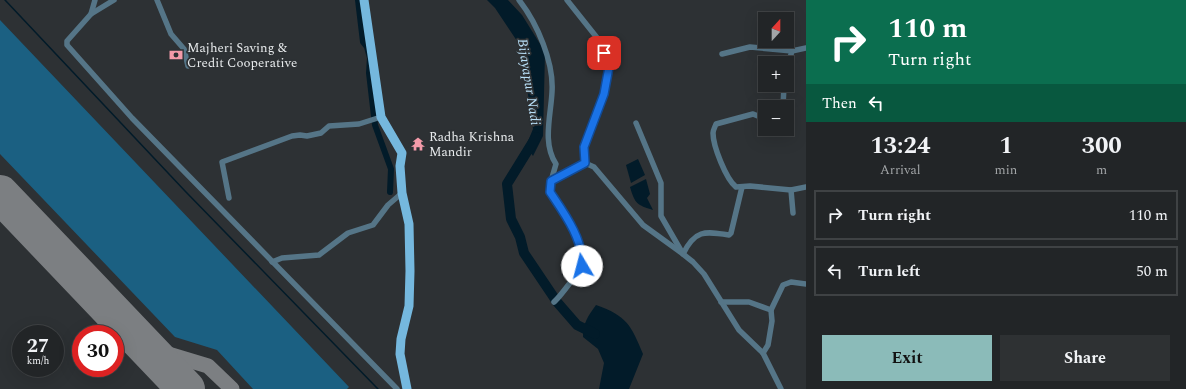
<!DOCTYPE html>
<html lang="en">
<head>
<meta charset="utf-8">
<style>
	body { margin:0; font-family:Spectral,serif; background:#2e3133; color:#f1f3f6; height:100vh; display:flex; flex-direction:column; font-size:15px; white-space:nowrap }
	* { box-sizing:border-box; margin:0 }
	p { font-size:13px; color:#a2a5a7 }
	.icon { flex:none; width:22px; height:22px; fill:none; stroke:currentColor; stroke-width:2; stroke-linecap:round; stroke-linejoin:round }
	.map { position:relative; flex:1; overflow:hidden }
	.sheet { display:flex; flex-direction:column; background:#222527; width:380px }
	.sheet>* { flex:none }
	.guide { background:#0b6e4f; color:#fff; overflow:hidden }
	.needle { width:26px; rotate:21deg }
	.fabs { position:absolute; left:758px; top:12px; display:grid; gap:8px }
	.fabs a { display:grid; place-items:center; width:36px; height:36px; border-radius:0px; background:#222527; box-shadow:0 4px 16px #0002,0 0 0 1px #3f4244; font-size:20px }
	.speed { position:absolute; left:12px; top:325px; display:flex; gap:8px; font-size:20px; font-weight:700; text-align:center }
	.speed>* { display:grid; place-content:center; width:52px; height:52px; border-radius:50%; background:#222527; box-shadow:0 4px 16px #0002,0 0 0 1px #3f4244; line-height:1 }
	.speed small { font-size:10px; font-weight:400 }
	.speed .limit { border:6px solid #d22; background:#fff; color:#111 }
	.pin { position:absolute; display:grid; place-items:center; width:34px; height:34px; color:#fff; margin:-17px; border-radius:8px; box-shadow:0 2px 6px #0006 }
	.me { position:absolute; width:44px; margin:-22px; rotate:352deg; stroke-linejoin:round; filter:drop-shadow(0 0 3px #0008) }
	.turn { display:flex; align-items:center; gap:14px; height:84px; padding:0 16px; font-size:18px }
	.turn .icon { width:52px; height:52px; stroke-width:2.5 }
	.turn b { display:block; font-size:28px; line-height:34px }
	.then { display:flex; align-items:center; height:38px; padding:0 16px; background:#0003; gap:8px; font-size:15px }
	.eta { display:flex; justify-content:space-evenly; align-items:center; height:68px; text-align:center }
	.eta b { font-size:24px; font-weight:700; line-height:28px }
	.action { display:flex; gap:8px; margin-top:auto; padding:8px 16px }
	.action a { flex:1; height:46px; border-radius:0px; background:#8bbbb9; color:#111; font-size:16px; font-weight:700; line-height:46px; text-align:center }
	.action a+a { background:#2e3133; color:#f1f3f6 }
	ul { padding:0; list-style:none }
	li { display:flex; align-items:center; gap:12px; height:50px; margin:0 8px 6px; padding:0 8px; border:2px solid #3f4244; border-radius:0px }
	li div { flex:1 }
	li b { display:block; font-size:15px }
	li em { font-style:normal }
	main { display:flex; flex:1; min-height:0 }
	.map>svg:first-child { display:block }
	.green { fill:#1b6082 }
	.water { fill:#021b29 }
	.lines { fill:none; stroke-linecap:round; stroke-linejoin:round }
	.stream { stroke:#021b29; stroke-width:1.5 }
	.canal { stroke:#021b29; stroke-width:6 }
	.river { stroke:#021b29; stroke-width:10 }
	.taxiway { stroke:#7c7f82; stroke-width:15 }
	.runway { stroke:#7c7f82; stroke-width:38 }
	.street { stroke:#557587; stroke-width:5.5 }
	.primary { stroke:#75b8de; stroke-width:9 }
	.route-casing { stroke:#114b97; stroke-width:10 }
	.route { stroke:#1a73e8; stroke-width:7 }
	.labels { text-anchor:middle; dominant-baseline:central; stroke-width:3.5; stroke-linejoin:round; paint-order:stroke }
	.poi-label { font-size:13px; fill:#e8ebed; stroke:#2d3134; text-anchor:start }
	.water-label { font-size:14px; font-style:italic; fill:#b8dff7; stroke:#2d3134 }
</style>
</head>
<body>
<main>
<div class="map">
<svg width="806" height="389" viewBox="0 0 806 389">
	<rect width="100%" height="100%" fill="#2d3134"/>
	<path class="green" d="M0,20L349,387L347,389H253L217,350L175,337L0,154Z"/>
	<g class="water">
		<path d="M487,0H508L522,15L545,52L543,136L533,156L526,146L533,129L521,47L495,8Z"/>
		<path d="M638,159L645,175L631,183L626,165Z"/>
		<path d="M646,179L650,194L647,198L653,210C637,205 635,204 630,187Z"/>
		<path d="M596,305C627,316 631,325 643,354L629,389H599L604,363L598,349L583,337C583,323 588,316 596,305Z"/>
	</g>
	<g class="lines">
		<path class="stream" d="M5,0L185,191L378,389"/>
		<path class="canal" d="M358,0L363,42L367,47L370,58L369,73L375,125L391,169L390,192"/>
		<path class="river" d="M536,137L507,184L511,219L520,237L524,253L557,302L577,325L595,334"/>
		<path class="taxiway" d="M135,336L155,350L208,366L232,389"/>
		<path class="runway" d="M0,194L186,389"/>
		<g class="street">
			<path d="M95,0L91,14L67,41V45L132,118L397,389"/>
			<path d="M157,0L171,34L184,49L188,66"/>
			<path d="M519,0C537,23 554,62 552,92C551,115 542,143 556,164L551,181"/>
			<path d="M567,0L598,39L609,67L604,94L584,147L585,163"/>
			<path d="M91,14L114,0"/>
			<path d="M722,54L750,47L792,51"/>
			<path d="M787,68L792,51L806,48"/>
			<path d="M783,107L784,85"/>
			<path d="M765,119L753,114L716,124C715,127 713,130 713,133C713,146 726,179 736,187L750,186L791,190L806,187"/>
			<path d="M636,123L661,183V216L683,254L693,262L704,274L739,330L763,353L781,389"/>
			<path d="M791,190L793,213"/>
			<path d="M229,198L222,162L292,136L300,135L307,136L321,133L329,126L359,124L381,117"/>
			<path d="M272,262L282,258L319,255L348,233L373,225L388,205L402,193"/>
			<path d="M554,302C559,298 581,269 582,265C588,248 560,207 550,193L551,181L585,163L594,167L643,225L683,254C695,230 704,231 729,235L731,233L742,187"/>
			<path d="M721,302H749L771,310"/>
			<path d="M763,353L768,345L772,321L771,310L783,285L791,282L806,284"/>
		</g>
		<path class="primary" d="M364,0L381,117L402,153L400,166L402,193L409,224L410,271L409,306L401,339L400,354L407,389"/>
	</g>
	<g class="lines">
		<g class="route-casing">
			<path id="route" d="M582,266C584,240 564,213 550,192L551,181L585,163L584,147L604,94L609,67L604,53"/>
		</g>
		<use href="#route" class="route"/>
	</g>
	<defs>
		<g id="bank-bare" transform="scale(1.08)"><path d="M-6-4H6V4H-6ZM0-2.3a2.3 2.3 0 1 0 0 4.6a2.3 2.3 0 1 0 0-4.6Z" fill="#f39aa9" stroke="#2d3134" stroke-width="2.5" paint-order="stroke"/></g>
		<g id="temple-bare" transform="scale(1.08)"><path d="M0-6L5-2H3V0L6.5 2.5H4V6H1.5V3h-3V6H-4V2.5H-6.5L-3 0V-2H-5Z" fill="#f39aa9" stroke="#2d3134" stroke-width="2.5" paint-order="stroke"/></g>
	</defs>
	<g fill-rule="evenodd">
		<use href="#bank-bare" x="176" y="55"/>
		<use href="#temple-bare" x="418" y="144"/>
	</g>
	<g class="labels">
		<g class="poi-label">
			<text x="187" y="48">Majheri Saving &amp;<tspan x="187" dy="15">Credit Cooperative</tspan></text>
			<text x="429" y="137">Radha Krishna<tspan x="429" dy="15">Mandir</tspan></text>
		</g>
		<g class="water-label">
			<text transform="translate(529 82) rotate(81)">Bijayapur Nadi</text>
		</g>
	</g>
</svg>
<div class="fabs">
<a><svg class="needle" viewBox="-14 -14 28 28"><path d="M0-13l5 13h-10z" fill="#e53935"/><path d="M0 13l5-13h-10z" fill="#a2a5a7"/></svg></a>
<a>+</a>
<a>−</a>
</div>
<div class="speed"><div>27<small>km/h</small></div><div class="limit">30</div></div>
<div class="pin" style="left:604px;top:53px;background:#d93025"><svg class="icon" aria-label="arrive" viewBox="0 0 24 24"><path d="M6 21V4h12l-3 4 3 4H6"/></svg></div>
<svg class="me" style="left:582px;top:266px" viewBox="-20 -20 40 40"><circle r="19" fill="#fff"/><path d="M0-13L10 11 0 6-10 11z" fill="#1a73e8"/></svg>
</div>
<section class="sheet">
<div class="guide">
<div class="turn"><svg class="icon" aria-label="right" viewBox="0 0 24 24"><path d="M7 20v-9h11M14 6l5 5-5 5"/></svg><div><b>110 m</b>Turn right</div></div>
<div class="then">Then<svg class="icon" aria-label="left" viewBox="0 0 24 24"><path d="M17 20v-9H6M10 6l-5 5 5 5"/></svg></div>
</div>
<div class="eta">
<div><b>13:24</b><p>Arrival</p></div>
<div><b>1</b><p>min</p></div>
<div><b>300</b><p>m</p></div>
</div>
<ul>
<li><svg class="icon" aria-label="right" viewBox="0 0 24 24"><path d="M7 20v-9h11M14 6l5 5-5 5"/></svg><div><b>Turn right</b></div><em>110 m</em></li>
<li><svg class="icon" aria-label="left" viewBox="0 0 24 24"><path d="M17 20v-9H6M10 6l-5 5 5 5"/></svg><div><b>Turn left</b></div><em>50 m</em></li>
</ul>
<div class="action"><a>Exit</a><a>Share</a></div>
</section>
</main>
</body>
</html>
